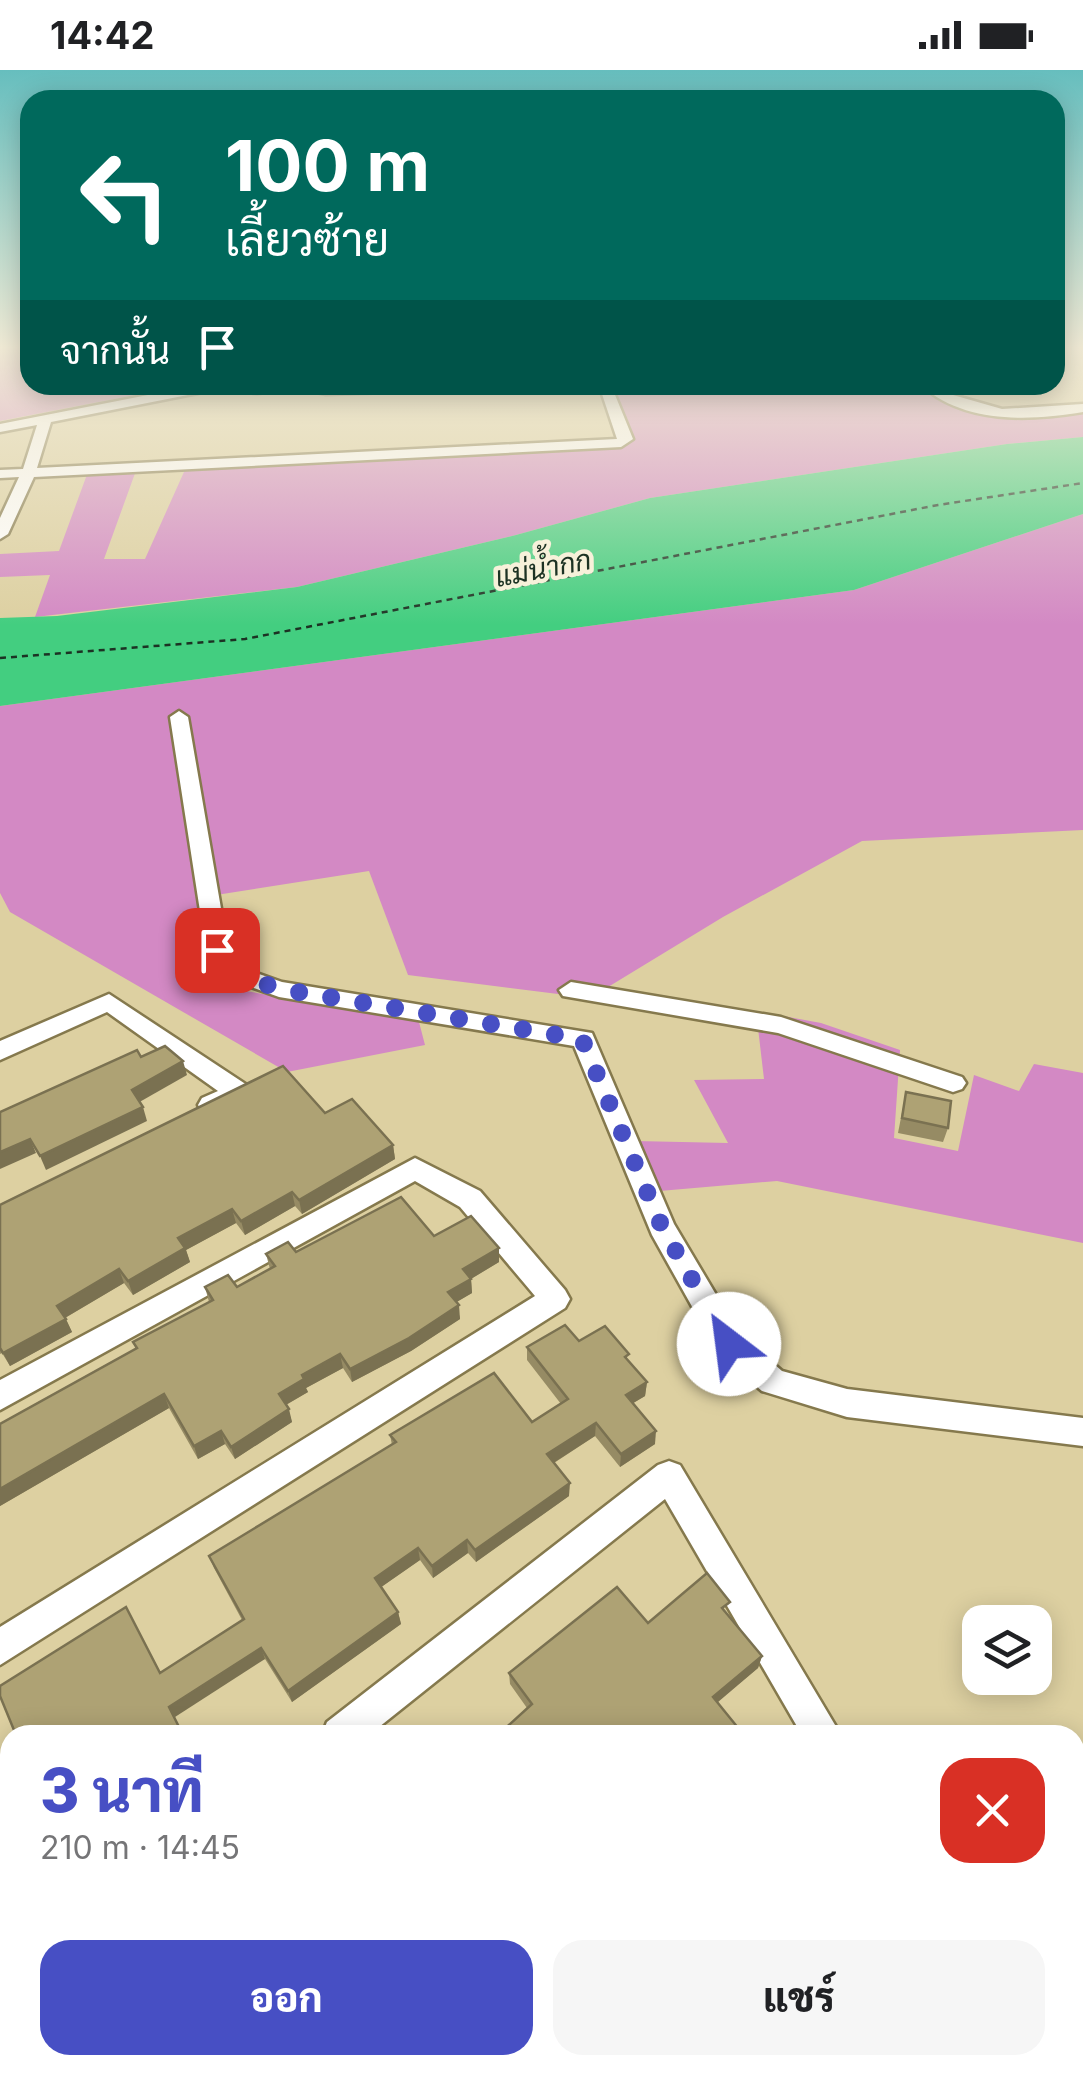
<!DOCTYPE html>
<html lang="th">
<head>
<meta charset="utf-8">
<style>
	body { margin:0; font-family:Inter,Sarabun,sans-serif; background:#f6f6f6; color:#202124; height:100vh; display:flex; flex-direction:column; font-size:38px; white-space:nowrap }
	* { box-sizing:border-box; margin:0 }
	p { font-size:32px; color:#757577 }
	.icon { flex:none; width:55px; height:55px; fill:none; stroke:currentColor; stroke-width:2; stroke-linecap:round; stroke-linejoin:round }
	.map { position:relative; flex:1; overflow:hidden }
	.panel { position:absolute; left:0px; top:1655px; width:1085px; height:350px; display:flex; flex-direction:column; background:#fff; border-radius:30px 30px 0 0; box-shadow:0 5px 25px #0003 }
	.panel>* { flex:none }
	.banner { position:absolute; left:20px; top:20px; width:1045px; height:305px; border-radius:30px; box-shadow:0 5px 25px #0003; background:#00695c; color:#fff; overflow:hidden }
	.buttons { position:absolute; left:962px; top:1535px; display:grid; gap:20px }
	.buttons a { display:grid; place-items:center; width:90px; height:90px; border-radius:20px; background:#fff; box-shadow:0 5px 25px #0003; font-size:50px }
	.pin { position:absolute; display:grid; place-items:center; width:85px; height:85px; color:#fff; margin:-42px; border-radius:20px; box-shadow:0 5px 15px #0006 }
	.me { position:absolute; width:110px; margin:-55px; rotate:330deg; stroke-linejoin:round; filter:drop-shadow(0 0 8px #0008) }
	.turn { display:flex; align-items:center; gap:35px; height:210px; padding:0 40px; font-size:45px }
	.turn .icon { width:130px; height:130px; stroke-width:2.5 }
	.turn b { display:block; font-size:70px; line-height:85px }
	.then { display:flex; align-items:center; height:95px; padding:0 40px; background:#0003; gap:20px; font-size:38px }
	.round { display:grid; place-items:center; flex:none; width:105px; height:105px; border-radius:30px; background:#f6f6f6 }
	.summary { display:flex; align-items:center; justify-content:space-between; height:170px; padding:0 40px }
	h1 { font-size:60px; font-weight:800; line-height:75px; color:#474fc4 }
	.cta { display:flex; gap:20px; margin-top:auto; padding:20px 40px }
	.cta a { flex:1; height:115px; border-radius:30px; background:#474fc4; color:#fff; font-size:40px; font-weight:800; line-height:115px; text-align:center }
	.cta a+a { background:#f6f6f6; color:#202124 }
	.status { display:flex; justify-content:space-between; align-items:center; height:70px; padding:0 50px; background:#fff; direction:ltr }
	.status svg { height:28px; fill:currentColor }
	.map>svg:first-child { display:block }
	.green { fill:#d389c4 }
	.water { fill:#43ce80 }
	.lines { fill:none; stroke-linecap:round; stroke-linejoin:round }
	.ferry { stroke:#1c3223; stroke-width:2.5; stroke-dasharray:6 5; stroke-linecap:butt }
	.minor-casing { stroke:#85794d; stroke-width:5 }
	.minor { fill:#fff; fill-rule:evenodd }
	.wall { fill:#968b64 }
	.shaded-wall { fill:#7a7151 }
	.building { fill:#aea274; stroke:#7a7151; stroke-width:2.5 }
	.route { stroke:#474fc4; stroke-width:18; stroke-dasharray:0 32.4 }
	.labels { text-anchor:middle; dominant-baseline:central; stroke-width:9; stroke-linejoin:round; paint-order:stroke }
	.far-water-label { font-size:28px; font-style:italic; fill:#1c3223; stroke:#f7f1da }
</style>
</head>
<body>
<div class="status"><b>14:42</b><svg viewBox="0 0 49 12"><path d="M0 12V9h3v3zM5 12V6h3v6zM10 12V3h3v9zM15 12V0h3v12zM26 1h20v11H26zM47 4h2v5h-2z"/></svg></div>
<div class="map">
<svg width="1083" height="2005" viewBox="0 0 1083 2005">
	<rect width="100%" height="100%" fill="#ddd0a1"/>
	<g class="green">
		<path d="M0,275H30V315H187L0,351Z"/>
		<path d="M601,315H927L1001,345L1083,338V367L1007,374L650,428L516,465L297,517L35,547L50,505L0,507V484L59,481L89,399L138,395L104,489H145L188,393L628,375Z"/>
		<path d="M1083,444V760L862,771L723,847L590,928L408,905L369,801L197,828L212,915L419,952L425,975L287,1002L10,842L0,823V636L854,520Z"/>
		<path d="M756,941L821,953L900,980L894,1068L958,1081L974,1005L1019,1021L1034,994L1083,1003V1173L777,1111L648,1122L635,1071L728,1073L694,1010L764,1009Z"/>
	</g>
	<path class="water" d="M1083,367V444L854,520L0,636V548L57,546L297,517L516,465L650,428L1007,374Z"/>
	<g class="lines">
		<path class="ferry" d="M0,588L245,569L938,435L1083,413"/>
		<g class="minor-casing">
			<g id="minor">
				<path d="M199,315H489L483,319L326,324L302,319L257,323L218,319L51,352L37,398L617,369L599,315H611L633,369L621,377L34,407L8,464L0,469V448L19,407L0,408V400L23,399L37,355L0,362V354Z"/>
				<path d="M921,315H936L943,320L994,315L953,325L1002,339L1083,334V342C1029,351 964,354 921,315Z"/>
				<path d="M179,641L188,647L228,879L242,898L282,912L592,963L674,1154L740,1265L782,1301L847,1319L1083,1348V1376L847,1347L762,1321L718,1283L652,1165L574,976L279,927L226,908L206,880L170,647Z"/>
				<path d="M571,912L781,947L962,1007L966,1013L962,1019L953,1022L778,963L563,926L559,920Z"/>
				<path d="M109,924L247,1015L251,1022L247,1029L211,1044L202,1042L198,1035L202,1028L218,1021L107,942L0,990V971Z"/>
				<path d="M415,1088L480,1121L565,1220L570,1229L565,1238L0,1595V1557L535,1226L460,1137L415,1111L0,1340V1310Z"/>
				<path d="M669,1391L680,1395L841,1665H802L665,1429L369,1665H322L327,1652L658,1395Z"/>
				<path d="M10,1904V1950L0,1954V1908Z"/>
				<path d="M413,1995H463L459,2005H409Z"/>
				<path d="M950,1995H1000L1004,2005H946Z"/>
			</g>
		</g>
		<use href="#minor" class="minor"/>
	</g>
	<g class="wall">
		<path d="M906,1022L948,1058L943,1072L898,1063Z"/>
		<path d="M325,1043L393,1075L395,1089L302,1144L295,1136L245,1165L236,1153L186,1180L190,1192L133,1225L124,1213L65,1248L72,1262L10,1296L2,1283L0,1284V1135Z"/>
		<path d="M434,1166L499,1178V1192L471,1209L472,1223L456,1232L460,1249L411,1281L352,1312L343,1298L306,1318L308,1322L286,1335L292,1352L235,1389L225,1374L198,1389L169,1338L0,1436V1354L136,1279L133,1272L209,1232L205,1217H237L270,1199L266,1184L296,1182Z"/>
		<path d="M579,1271L629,1292L647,1312L645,1326L633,1333L655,1374L620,1397L595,1366L554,1393L569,1426L476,1492L468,1483L433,1508L420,1490L381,1517L398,1542L401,1554L292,1632L265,1589L16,1665L160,1603L242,1550L214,1498L209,1486L392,1375L390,1365L532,1352L561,1334L527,1290V1277Z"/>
		<path d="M727,1544L762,1586L758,1598L717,1632L739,1659L737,1665H498L527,1638L510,1614L509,1603L648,1553Z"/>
	</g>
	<g class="shaded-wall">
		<path d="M183,991L187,1005L136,1034L132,1020Z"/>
		<path d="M143,1037L147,1051L46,1100L40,1086Z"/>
		<path d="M30,1069L36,1083L0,1099V1082Z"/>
		<path d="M393,1075L395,1089L302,1144L299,1130Z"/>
		<path d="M292,1122L295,1136L245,1165L241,1151Z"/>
		<path d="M232,1139L236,1153L186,1180L190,1192L133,1225L128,1211L178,1168Z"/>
		<path d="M499,1178V1192L464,1213L463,1199Z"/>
		<path d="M119,1199L124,1213L63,1249L57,1236Z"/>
		<path d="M471,1209L472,1223L450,1236L448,1222Z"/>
		<path d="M459,1235L460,1249L411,1281L352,1312L350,1299Z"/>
		<path d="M66,1249L72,1262L10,1296L3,1283Z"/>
		<path d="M340,1284L343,1298L306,1318L308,1322L282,1337L279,1324L302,1305Z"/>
		<path d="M647,1312L645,1326L625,1338L626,1325Z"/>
		<path d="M164,1324L169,1338L0,1436V1419Z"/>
		<path d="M289,1339L292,1352L235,1389L231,1377Z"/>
		<path d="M596,1353L595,1366L547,1397V1384Z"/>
		<path d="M221,1361L225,1374L198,1389L194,1376Z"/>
		<path d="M656,1361L655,1374L620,1397L621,1384Z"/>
		<path d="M570,1413L569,1426L476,1492L475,1480Z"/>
		<path d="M467,1470L468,1483L433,1508L432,1496Z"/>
		<path d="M418,1478L420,1490L377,1520L375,1508Z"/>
		<path d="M398,1542L401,1554L292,1632L288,1621Z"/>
		<path d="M261,1578L265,1589L175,1647L169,1637Z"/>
		<path d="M762,1586L758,1598L711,1638L713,1627Z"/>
		<path d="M0,1786L10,1812V1815L0,1822Z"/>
		<path d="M173,1995L178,1997L182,2005H177Z"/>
	</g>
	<g class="building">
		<path d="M165,976L183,991L132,1020L143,1037L40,1086L30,1069L0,1082V1042L137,980L141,987Z"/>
		<path d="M283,996L325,1043L352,1029L393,1075L299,1130L292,1122L241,1151L232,1139L178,1168L185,1178L128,1211L119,1199L57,1236L66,1249L3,1283L0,1278V1135Z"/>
		<path d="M906,1022L951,1031L948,1058L902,1048Z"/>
		<path d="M401,1127L434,1166L471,1146L499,1178L463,1199L471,1209L448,1222L459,1235L409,1268L350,1299L340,1284L302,1305L304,1309L279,1324L289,1339L231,1377L221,1361L194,1376L164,1324L0,1419V1354L137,1278L133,1272L213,1230L205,1217L228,1205L237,1217L275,1196L266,1184L288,1172L296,1182Z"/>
		<path d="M565,1255L579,1271L605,1256L629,1284L625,1287L647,1312L626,1325L656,1361L621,1384L596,1353L547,1384L570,1413L475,1480L467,1470L432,1496L418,1478L375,1508L398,1542L288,1621L261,1578L169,1637L183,1665H16L0,1626V1616L126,1537L160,1603L244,1549L209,1486L396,1372L390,1365L494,1303L532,1352L568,1329L527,1277Z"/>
		<path d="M707,1503L730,1532L722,1538L762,1586L713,1627L739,1659L732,1665H498L532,1634L509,1603L617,1517L648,1553Z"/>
		<path d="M30,1995H173L177,2005H34Z"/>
		<path d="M219,1995H302L307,2005H223Z"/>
		<path d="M563,1995H860L849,2005H552Z"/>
	</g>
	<linearGradient id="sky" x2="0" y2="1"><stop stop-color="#66bebe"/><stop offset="0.5" stop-color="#f0ead5"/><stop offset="1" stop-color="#f0ead5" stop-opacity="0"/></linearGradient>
	<rect width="1083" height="555" fill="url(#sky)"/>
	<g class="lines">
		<path class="route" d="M217,880L234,904L280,919L582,969L662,1157L729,1274"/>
	</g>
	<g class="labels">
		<g class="far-water-label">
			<text transform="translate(543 498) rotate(-11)">แม่น้ำกก</text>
		</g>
	</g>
</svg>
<div class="buttons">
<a><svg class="icon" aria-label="layers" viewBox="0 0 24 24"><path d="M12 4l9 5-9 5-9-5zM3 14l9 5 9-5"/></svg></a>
</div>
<div class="pin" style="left:217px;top:880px;background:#d93025"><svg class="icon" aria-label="arrive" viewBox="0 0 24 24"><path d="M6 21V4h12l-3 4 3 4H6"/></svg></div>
<svg class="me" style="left:729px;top:1274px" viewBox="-20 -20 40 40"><circle r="19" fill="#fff"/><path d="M0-13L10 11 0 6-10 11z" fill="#474fc4"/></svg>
<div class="banner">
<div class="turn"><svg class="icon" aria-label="left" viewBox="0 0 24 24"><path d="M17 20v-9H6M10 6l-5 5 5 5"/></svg><div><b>100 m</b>เลี้ยวซ้าย</div></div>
<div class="then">จากนั้น<svg class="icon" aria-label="arrive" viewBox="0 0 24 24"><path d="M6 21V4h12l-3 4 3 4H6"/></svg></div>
</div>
<section class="panel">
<div class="summary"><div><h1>3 นาที</h1><p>210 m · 14:45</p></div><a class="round" style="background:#d93025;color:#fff"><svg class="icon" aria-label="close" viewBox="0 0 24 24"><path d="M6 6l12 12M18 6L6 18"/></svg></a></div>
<div class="cta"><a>ออก</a><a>แชร์</a></div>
</section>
</div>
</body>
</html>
